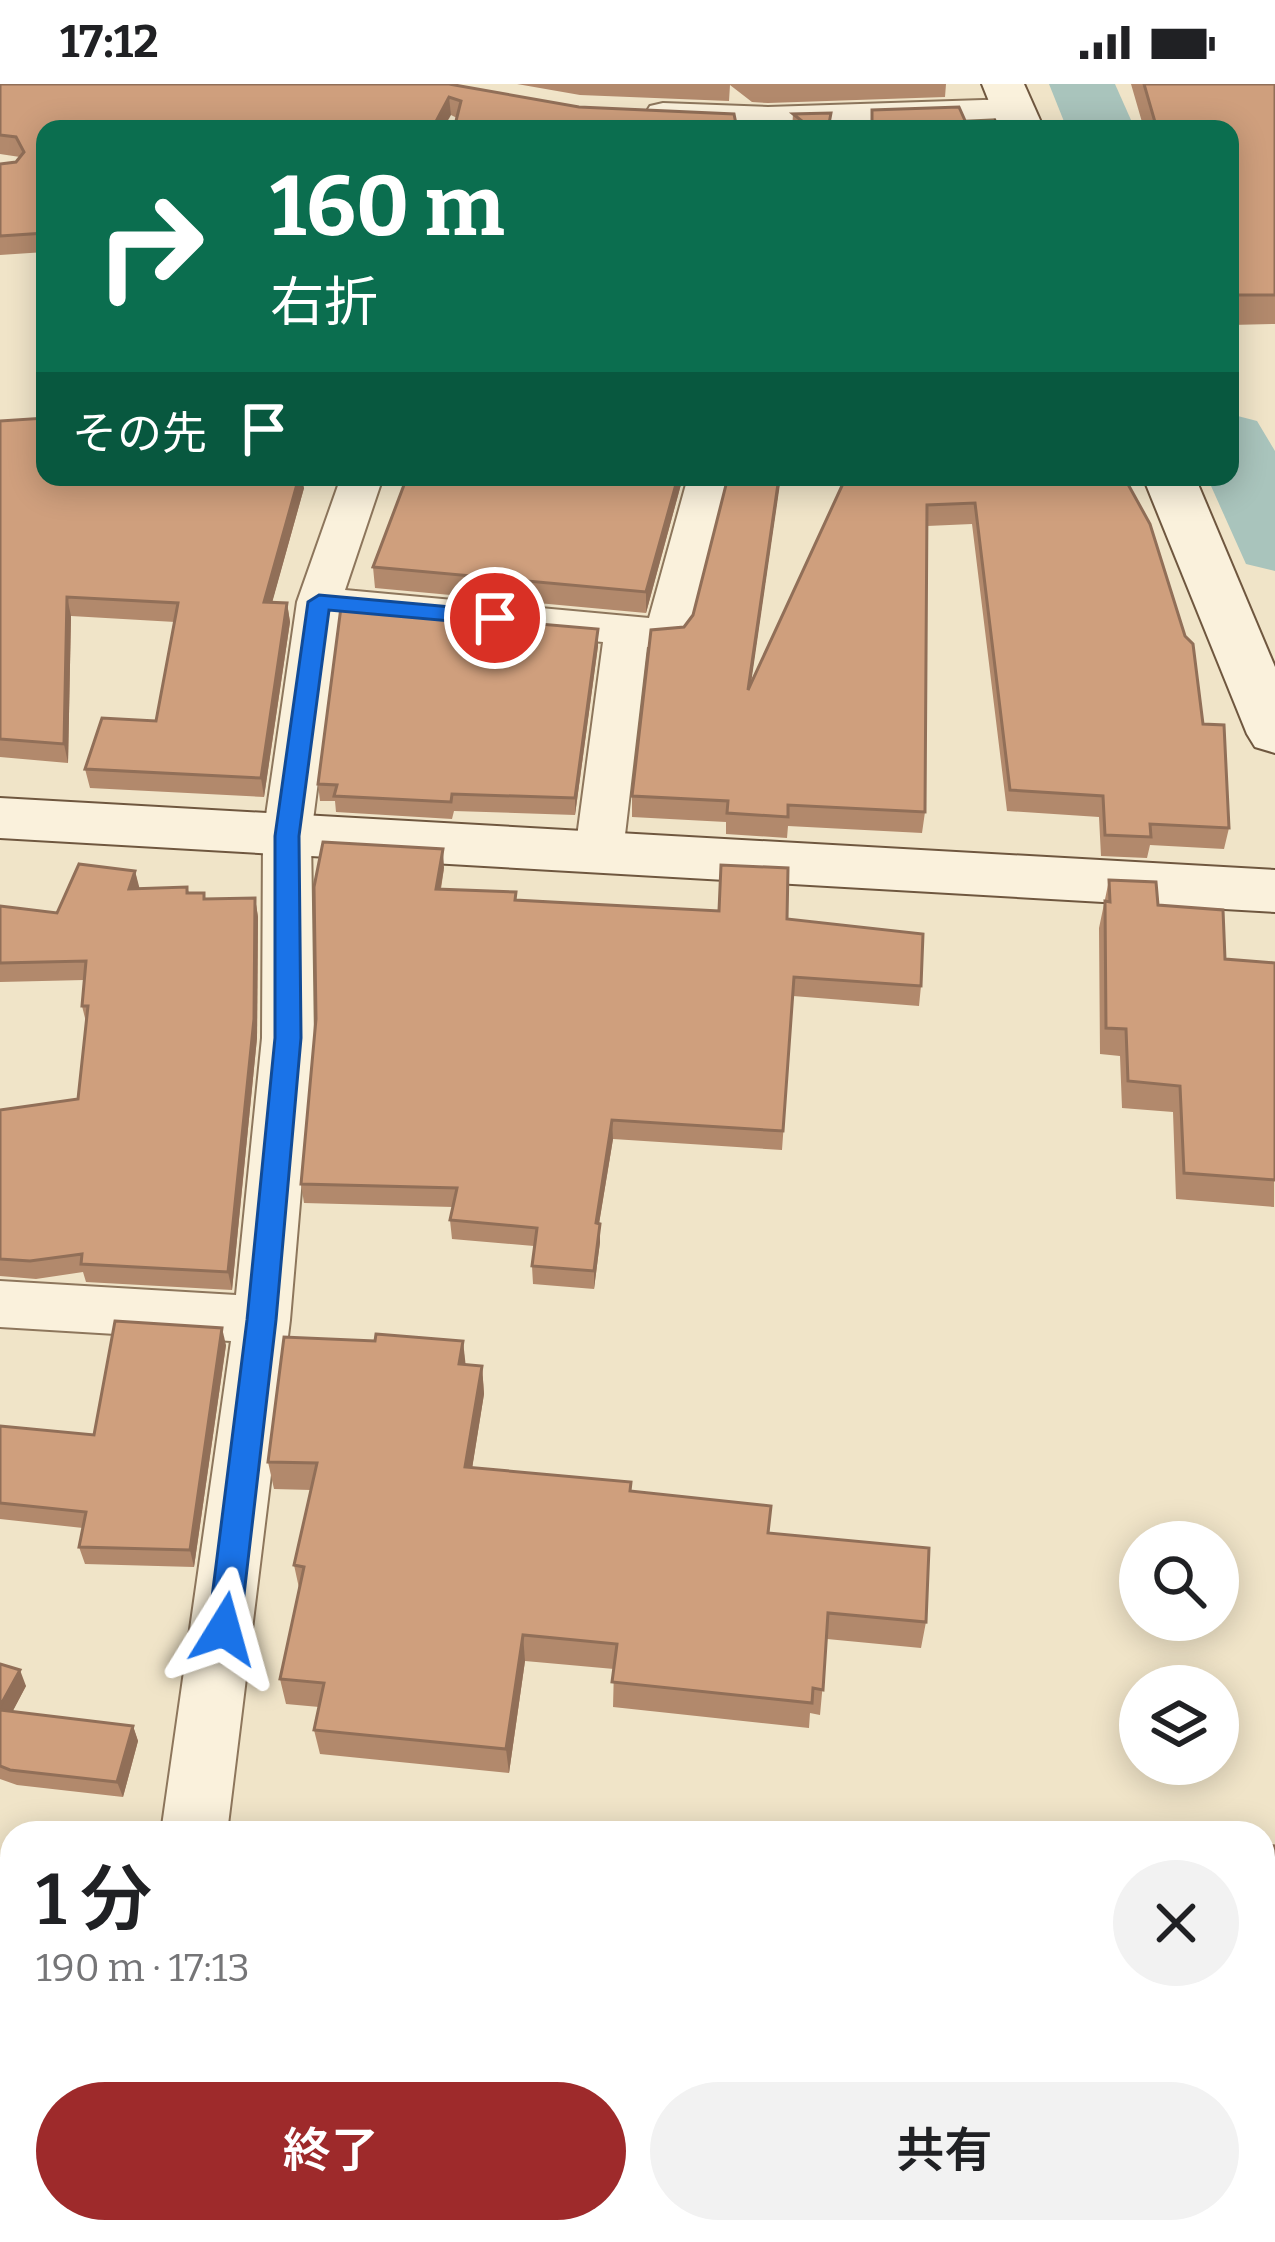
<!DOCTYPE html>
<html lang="ja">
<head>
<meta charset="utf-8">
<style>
	body { margin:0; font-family:Bitter,"Noto Sans JP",serif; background:#f2f2f2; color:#202124; height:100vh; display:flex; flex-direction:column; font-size:45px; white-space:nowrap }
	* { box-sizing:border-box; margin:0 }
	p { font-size:39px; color:#757577 }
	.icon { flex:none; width:66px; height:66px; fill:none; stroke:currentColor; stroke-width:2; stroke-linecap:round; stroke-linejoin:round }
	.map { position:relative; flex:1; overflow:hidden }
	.details { position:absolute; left:0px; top:1737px; width:1275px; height:423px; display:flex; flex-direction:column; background:#fff; border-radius:36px 36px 0 0; box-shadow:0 6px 30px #0003 }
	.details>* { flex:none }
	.guide { position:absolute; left:36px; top:36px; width:1203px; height:366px; border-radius:24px; box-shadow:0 6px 30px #0003; background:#0b6e4f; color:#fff; overflow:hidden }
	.tools { position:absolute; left:1119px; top:1437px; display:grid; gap:24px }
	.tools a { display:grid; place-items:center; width:120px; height:120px; border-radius:50%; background:#fff; box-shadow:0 6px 30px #0003; font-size:60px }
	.pin { position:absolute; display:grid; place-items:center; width:102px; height:102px; color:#fff; margin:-51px; border:6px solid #fff; border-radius:50%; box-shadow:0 3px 12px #0007 }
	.me { position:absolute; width:132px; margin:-66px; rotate:8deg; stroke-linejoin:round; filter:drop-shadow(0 0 9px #0008) }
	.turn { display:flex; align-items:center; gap:42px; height:252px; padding:0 36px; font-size:54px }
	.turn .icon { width:156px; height:156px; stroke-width:2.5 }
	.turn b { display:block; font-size:84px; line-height:102px }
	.then { display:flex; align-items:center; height:114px; padding:0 36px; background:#0003; gap:24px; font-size:45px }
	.round { display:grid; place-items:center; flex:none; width:126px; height:126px; border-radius:63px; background:#f2f2f2 }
	.headline { display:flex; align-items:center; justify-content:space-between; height:204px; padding:0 36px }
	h1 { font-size:72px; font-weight:600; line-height:90px }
	.button { display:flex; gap:24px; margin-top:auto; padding:24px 36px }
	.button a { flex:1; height:138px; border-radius:72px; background:#9e2a2b; color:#fff; font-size:48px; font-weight:600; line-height:138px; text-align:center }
	.button a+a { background:#f2f2f2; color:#202124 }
	.status { display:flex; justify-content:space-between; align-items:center; height:84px; padding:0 60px; background:#fff; direction:ltr }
	.status svg { height:33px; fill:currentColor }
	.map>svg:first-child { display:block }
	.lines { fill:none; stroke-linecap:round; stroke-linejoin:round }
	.river { fill:#a9c4bc; fill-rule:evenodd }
	.lane-casing { stroke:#8d765c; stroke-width:5 }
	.street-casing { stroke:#8d765c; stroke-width:4 }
	.secondary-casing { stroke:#6f573f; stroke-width:4 }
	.lane { fill:#faf1dc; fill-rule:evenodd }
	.street { fill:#faf1dc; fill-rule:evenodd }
	.secondary { fill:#faf1dc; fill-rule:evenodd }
	.wall { fill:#b2896c }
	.shaded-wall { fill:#916f58 }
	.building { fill:#cf9f7d; stroke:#916f58; stroke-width:3 }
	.route { fill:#1a73e8; stroke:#114b97; stroke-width:3 }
</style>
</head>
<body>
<div class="status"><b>17:12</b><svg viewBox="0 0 49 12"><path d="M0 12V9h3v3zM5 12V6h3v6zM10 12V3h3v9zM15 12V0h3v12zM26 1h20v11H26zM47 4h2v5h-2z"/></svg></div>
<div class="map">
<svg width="1275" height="2158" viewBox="0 0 1275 2158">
	<rect width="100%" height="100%" fill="#f0e4c8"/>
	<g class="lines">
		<g class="river">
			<path d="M1049,0H1115L1135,45H1067Z"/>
			<path d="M1230,330L1257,337L1275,367V487L1246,480L1207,393H1230Z"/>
		</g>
		<g class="lane-casing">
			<path id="lane" d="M1263,2002L1275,2004V2040L1263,2038Z"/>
		</g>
		<g class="street-casing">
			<g id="street">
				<path d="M1014,15L1026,19L1032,26L1026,33L768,45L663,41L650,38L645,30L650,22L663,19L768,23Z"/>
				<path d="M341,393H383L345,506L649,534L688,393H730L689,550L683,560L647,563L623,768L616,780L599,785L582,780L575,768L603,558L339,534L311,752L314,954L290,1236L227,1749H161L231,1257L0,1243V1197L236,1211L262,954L263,752L297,518Z"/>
				<path d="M71,2148H143L141,2158H67Z"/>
			</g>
		</g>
		<g class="secondary-casing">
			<g id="secondary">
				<path d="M982,0H1024L1044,45H1000Z"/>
				<path d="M1143,393H1195L1275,583V669L1255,663L1247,650Z"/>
				<path d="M0,714L1275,786V828L0,754Z"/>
			</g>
		</g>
		<use href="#lane" class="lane"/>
		<use href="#street" class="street"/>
		<use href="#secondary" class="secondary"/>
	</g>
	<g class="wall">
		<path d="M0,0H449L579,23L457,34L451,31L45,45V168L0,171V80L16,78L20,73L0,70Z"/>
		<path d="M517,0H946L945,13L768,19L752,18L730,1L729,17L580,11Z"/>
		<path d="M1131,0H1275V240L1231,241L1230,238V45H1144Z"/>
		<path d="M793,30L830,45H792Z"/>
		<path d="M0,337L304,404L272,518L287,519L290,538L264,713L90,704L85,685L156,637L175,538L71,532L68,679L0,673Z"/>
		<path d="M384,393H683L646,529L375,504L373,483L404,402L385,401Z"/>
		<path d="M846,393H1124L1203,640L1229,744L1224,765L1150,761L1147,774L1101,772L1099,733L1007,727L972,440L927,442L925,728L922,749L788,742L787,754L726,750V738L632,733V712L684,543L693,531L751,599Z"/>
		<path d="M598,562L575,731L454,727L452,735L336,728L335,717H320L318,700Z"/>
		<path d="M444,784L441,805L516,816L787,835L921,902L919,922L793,912L782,1066L613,1055L599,1139L600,1158L594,1205L533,1200L532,1182L534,1162L452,1155L450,1136L453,1123L304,1119L301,1100Z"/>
		<path d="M135,787L139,805L187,803L189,809L205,815L255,814L258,833L257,954L232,1206L86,1198L83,1188L36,1195L0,1192V1026L78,1015L86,938L82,922L84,896L0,898V822L57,829Z"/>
		<path d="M1109,796L1158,821L1225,875L1275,879L1274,1123L1176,1115L1173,1028L1122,1024L1120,972L1100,970L1099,844Z"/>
		<path d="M375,1257H463L465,1281L482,1282L484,1310L472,1384L631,1398V1407L769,1449L926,1538L921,1564L827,1555L820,1631L810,1629L809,1644L613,1623L614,1585L525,1577L509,1689L320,1670L314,1646L319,1623L286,1620L280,1595L299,1504L294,1481L311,1406L274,1405L268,1378Z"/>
		<path d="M226,1261L194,1483L85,1480L79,1463L83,1444L0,1435V1342L94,1351Z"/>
		<path d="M0,1580L26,1602L12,1628L133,1642L138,1657L123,1713L17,1701L0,1695Z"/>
		<path d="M1263,1760L1275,1762V1999L1267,1998L1275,2158H682L1245,2150L1244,2148H1263Z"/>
	</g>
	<g class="shaded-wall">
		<path d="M449,13L451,31L443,45H432Z"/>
		<path d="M299,393H302L304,404L267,537L264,518Z"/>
		<path d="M678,393H683L646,529V508Z"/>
		<path d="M779,393H781L747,627L748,606Z"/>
		<path d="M67,513L71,532L68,679L64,660Z"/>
		<path d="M287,519L290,538L264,713L261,694Z"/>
		<path d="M598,545V562L575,731V714Z"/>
		<path d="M443,765L444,784L437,825L436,805Z"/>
		<path d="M135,787L140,806L129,805Z"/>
		<path d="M255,814L258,833L257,954L232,1206L228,1188Z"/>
		<path d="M612,1036L613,1055L596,1158V1139Z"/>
		<path d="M600,1140V1158L594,1205V1187Z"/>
		<path d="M222,1244L226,1261L194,1483L190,1466Z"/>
		<path d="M463,1257L466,1284L459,1280Z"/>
		<path d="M482,1282L484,1310L468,1410L465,1383Z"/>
		<path d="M523,1551L525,1577L509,1689L506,1665Z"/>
		<path d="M20,1586L26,1602L5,1642L0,1631V1622Z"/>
		<path d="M133,1642L138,1657L123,1713L117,1698Z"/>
		<path d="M47,2148H58L56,2158H45Z"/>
	</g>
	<g class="building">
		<path d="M0,0H449L579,23L734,30L737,45H454L461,17L449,13L432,45H45V149L0,152V80L16,78L24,68L16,53L0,51Z"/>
		<path d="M1144,0H1275V211H1237L1230,190V45H1157Z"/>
		<path d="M959,23L967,41L980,40L982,45H872V26Z"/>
		<path d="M831,29L828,45H812L793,30Z"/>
		<path d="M45,334V393H299L264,518L287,519L261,694L85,685L102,634L156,637L178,519L67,513L64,660L0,655V337Z"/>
		<path d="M407,393H678L646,508L373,483Z"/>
		<path d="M728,393H779L748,606L846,393H1124L1150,440L1185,552L1193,560L1203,640L1224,641L1229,744L1150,740L1151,753L1105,751L1103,712L1010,706L975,419L927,421L925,728L788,721V733L727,729L728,717L632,712L651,546L684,543L693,531Z"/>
		<path d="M341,523L598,545L575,714L452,710L451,718L334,712L337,701L318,700Z"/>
		<path d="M323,758L443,765L436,805L516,808L515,816L719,827L721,781L788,784L787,835L923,850L921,902L794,893L783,1047L612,1036L596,1139L600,1140L594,1187L532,1182L537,1144L450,1136L457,1104L301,1100L316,935L314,803Z"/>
		<path d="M79,780L135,787L129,805L187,803V809H204V815L255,814L254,935L228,1188L81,1180L82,1170L30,1177L0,1175V1026L78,1015L88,922H82L86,877L0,879V822L57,829Z"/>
		<path d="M1109,796L1156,798L1158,821L1223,826L1225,875L1275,879V1096L1184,1089L1180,1002L1128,997L1126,945L1106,944L1105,817L1110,818Z"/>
		<path d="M115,1237L222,1244L190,1466L79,1463L86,1428L0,1419V1342L94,1351Z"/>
		<path d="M376,1250L463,1257L459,1280L482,1282L465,1383L631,1398L630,1407L771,1422L768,1449L929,1464L926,1538L828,1529L823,1606L813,1604L812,1619L612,1598L617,1560L523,1551L506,1665L314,1646L324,1599L280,1595L304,1483L294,1481L317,1379L268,1378L284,1253L375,1257Z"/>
		<path d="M0,1580L20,1586L0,1622Z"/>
		<path d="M0,1626L133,1642L117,1698L10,1686L0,1682Z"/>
		<path d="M1263,1760L1275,1762V1984L1272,1983L1267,1988L1268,2027L1275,2029V2158H1208L1193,2156V2158H682V2148H1174L1176,2150H1251L1253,2148H1263Z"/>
		<path d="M0,1774L12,1776V2148H47L45,2158H0Z"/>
		<path d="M220,2148L289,2155L290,2148H649V2158H218Z"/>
	</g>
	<path class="route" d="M319,511L495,527L506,534L495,541L329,526L299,752L301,954L276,1236L240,1545L235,1555L224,1559L213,1555L208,1545L247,1236L275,954V752L308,518Z"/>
</svg>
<div class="tools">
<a><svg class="icon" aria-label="search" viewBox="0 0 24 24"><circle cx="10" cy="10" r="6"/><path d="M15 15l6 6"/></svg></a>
<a><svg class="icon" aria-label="layers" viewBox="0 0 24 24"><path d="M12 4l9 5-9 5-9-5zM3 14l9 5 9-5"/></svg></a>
</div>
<div class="pin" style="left:495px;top:534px;background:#d93025"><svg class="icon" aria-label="arrive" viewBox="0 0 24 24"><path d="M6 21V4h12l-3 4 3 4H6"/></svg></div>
<svg class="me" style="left:224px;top:1545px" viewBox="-20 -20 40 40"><path d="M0-17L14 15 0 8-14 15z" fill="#1a73e8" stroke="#fff" stroke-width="4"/></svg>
<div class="guide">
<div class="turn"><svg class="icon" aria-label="right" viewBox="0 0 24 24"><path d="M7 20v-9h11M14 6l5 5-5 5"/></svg><div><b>160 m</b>右折</div></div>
<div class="then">その先<svg class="icon" aria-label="arrive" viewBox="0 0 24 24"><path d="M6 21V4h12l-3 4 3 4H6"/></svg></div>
</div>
<section class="details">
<div class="headline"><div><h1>1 分</h1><p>190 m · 17:13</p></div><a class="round"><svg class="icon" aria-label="close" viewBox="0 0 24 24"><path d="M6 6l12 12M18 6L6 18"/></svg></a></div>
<div class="button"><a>終了</a><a>共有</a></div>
</section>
</div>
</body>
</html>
